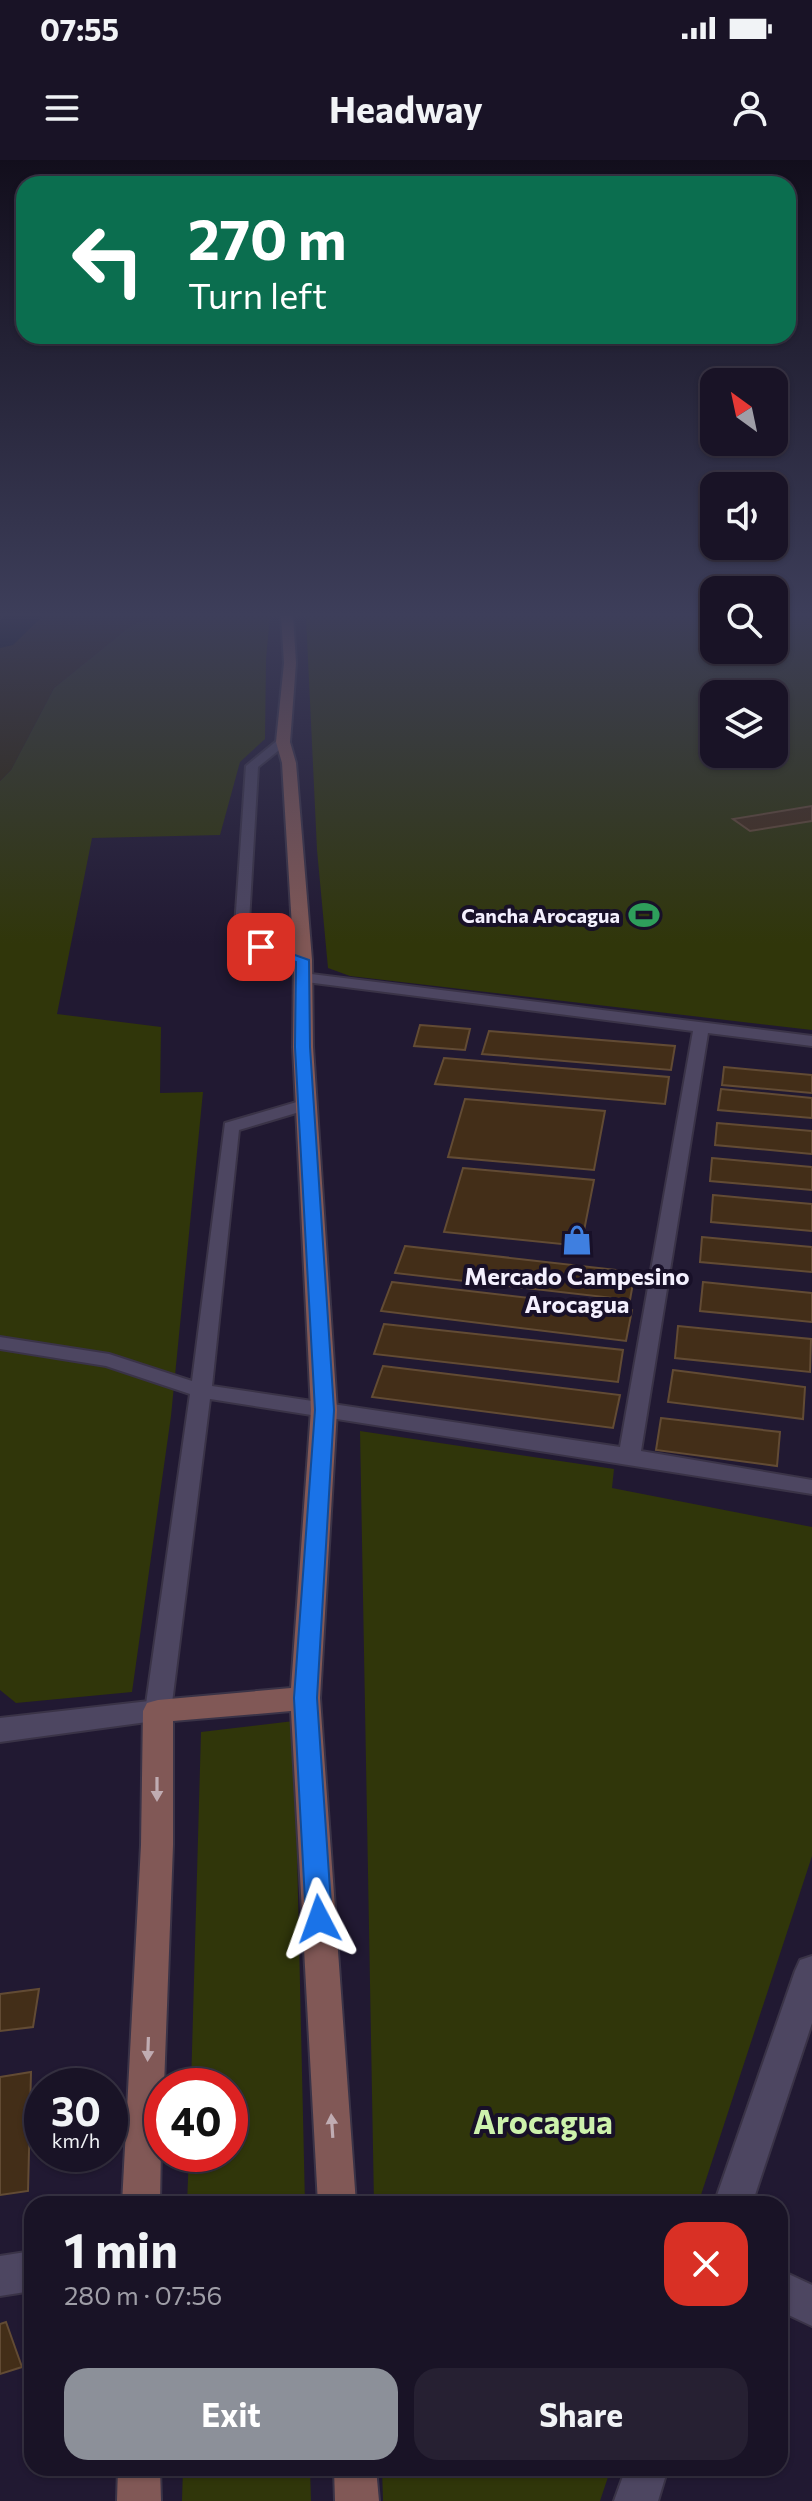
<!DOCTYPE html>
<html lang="en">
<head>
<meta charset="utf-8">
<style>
	body { margin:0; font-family:Commissioner,sans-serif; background:#262032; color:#f1f3f6; height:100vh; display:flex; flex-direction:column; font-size:30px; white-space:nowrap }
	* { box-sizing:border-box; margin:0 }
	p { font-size:26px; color:#9f9ea7 }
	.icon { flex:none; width:44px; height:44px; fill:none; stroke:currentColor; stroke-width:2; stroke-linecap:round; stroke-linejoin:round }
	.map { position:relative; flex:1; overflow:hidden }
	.sheet { position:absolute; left:24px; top:2036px; width:764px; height:280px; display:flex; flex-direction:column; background:#191326; border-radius:24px; box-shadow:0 2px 6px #0004,0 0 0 2px #373243 }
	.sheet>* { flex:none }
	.guide { position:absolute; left:16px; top:16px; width:780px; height:168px; border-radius:24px; box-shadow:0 2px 6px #0004,0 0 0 2px #373243; background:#0b6e4f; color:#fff; overflow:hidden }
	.needle { width:52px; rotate:327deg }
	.fabs { position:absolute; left:700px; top:208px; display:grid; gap:16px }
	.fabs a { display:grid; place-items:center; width:88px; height:88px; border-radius:16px; background:#191326; box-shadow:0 2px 6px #0004,0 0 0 2px #373243; font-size:40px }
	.speed { position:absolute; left:24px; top:1908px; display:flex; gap:16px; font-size:40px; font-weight:700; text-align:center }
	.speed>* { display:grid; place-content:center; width:104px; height:104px; border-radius:50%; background:#191326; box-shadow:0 2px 6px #0004,0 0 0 2px #373243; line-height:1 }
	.speed small { font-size:20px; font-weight:400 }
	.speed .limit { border:12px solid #d22; background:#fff; color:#111 }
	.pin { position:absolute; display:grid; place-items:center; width:68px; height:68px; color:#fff; margin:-34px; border-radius:16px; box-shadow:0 4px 12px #0006 }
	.me { position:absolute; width:88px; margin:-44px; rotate:356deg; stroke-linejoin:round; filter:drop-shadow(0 0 6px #0008) }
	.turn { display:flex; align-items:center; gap:28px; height:168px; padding:0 40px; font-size:36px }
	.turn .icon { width:104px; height:104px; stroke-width:2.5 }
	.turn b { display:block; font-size:56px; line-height:68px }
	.round { display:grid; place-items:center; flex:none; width:84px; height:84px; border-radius:24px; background:#262032 }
	.head { display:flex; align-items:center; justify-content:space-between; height:136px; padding:0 40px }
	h1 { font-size:48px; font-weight:700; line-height:60px }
	.action { display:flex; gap:16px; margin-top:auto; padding:16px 40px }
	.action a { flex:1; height:92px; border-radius:24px; background:#8c9099; color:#fff; font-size:32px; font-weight:700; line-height:92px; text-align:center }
	.action a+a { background:#262032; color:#f1f3f6 }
	.status { display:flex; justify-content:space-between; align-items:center; height:56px; padding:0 40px; background:#191326; direction:ltr }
	.status svg { height:22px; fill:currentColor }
	header { display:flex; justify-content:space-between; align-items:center; height:104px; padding:0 40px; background:#191326; font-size:36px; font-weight:700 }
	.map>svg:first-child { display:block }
	.green { fill:#30360a; fill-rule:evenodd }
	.sand { fill:#2d2504 }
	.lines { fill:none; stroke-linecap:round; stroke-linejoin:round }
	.river { fill:#010d13; fill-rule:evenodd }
	.building { fill:#432e18; stroke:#624b34; stroke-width:2 }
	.lane-casing { stroke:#3a3347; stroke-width:4 }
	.street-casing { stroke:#3a3347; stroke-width:4 }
	.secondary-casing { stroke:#3a3347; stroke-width:4 }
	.lane { fill:#4d4661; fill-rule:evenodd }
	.street { fill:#4d4661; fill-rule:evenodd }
	.secondary { fill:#815856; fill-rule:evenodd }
	.oneway { fill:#c0acb2 }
	.route { fill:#1a73e8; stroke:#114b97; stroke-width:2 }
	.labels { text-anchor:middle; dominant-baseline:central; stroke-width:8; stroke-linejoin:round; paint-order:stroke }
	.far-poi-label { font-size:20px; font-weight:bold; fill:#f4f0fe; stroke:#181028; text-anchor:end }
	.poi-label { font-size:24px; font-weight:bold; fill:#f4f0fe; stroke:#181028 }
	.near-neighbourhood-label { font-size:32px; font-weight:bold; fill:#cdf2ac; stroke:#181028 }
</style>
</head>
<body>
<div class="status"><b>07:55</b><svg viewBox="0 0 49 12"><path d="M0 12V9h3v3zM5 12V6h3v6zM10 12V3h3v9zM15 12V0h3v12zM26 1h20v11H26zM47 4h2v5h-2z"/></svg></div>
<header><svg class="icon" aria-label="menu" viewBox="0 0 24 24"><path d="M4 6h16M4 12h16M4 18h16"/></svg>Headway<svg class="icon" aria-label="person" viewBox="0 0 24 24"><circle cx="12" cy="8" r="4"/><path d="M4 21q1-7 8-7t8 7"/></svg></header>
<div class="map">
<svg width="812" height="2341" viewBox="0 0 812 2341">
	<rect width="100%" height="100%" fill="#211932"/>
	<g class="green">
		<path d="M163,456H270L266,499L265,579L240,602L220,675L92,678L57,854L161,867L160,933L203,932L171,1256L132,1532L16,1543L0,1530V621L11,610L54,528L133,464Z"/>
		<path d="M714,456V490H774V456H812V870L350,816L328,808L317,690L306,457ZM714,534H774V594H714Z"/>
		<path d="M360,1271L614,1309L612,1328L812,1367V1696L698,2044H374Z"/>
		<path d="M294,1561L305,2044H187L189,1994H230V1926H191L201,1572Z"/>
		<path d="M183,2308H310L311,2341H182Z"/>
		<path d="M382,2308H611L600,2341H383Z"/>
	</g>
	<path class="sand" d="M0,456H163L133,464L54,528L11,610L0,621Z"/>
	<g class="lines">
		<path class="river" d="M4,456H43L13,485L0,488V460Z"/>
	</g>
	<g class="building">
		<path d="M812,646V661L750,671L733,659Z"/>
		<path d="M420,865L470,869L465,890L414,886Z"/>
		<path d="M489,871L675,886L671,910L482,894Z"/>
		<path d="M444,898L669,917L665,944L435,924Z"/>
		<path d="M724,907L812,915V933L722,925Z"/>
		<path d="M721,929L812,938V958L718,950Z"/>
		<path d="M465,939L605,951L594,1010L448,997Z"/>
		<path d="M717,963L812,971V994L715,985Z"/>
		<path d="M712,998L812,1007V1030L710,1021Z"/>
		<path d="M463,1008L594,1020L581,1086L444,1072Z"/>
		<path d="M713,1035L812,1044V1071L711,1062Z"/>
		<path d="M702,1077L812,1087V1112L700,1102Z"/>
		<path d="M405,1086L635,1112L630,1140L395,1113Z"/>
		<path d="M392,1122L632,1150L626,1181L381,1151Z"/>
		<path d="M703,1122L812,1133V1162L700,1151Z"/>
		<path d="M384,1164L623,1190L618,1222L374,1194Z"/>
		<path d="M678,1166L811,1179L810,1212L675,1198Z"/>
		<path d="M383,1206L620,1235L613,1268L372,1237Z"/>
		<path d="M673,1210L805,1227L803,1259L668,1242Z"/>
		<path d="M661,1258L780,1272L777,1306L656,1290Z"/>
		<path d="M39,1829L33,1867L0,1871V1834Z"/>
		<path d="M31,1912L28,2031L0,2035V1917Z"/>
		<path d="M6,2162L22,2207L0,2214V2164Z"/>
	</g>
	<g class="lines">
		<g class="lane-casing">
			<g id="lane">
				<path d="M279,579L289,582L258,607L248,779L308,797L310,800L303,804L234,781L246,606Z"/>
				<path d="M303,813L812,876V886L708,873L641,1291L812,1320V1334L210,1239L171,1551L167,1558L158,1561L149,1558L145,1551L190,1234L106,1206L0,1189V1177L109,1194L192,1221L225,963L307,939L315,944L313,948L239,970L212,1226L620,1287L693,871L298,821V815Z"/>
			</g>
		</g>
		<g class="street-casing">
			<g id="street">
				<path d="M158,1540L169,1543L173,1551L169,1559L0,1582V1558Z"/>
				<path d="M812,1796V1863L752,2044H714L795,1811L800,1800Z"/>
				<path d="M32,2091V2131L0,2136V2096Z"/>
				<path d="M780,2110L812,2125V2166L780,2151Z"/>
				<path d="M626,2308H668L658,2341H614Z"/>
			</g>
		</g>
		<g class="secondary-casing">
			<g id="secondary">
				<path d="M281,456H293L296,503L290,582L296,603L312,800L313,887L337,1250L320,1538L356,2044H318L291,1551L173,1561V1685L164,1926H162L160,2044H122L141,1685L143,1551L147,1543L158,1540L291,1528L311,1250L293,887L294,800L282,603L276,582L284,503Z"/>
				<path d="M118,2308H160L161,2341H117Z"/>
				<path d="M334,2308H376L379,2341H335Z"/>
			</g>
		</g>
		<use href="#lane" class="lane"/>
		<use href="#street" class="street"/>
		<use href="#secondary" class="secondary"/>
	</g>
	<defs><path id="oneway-solid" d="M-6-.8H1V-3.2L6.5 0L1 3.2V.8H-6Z" transform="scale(2)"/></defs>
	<g class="oneway">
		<use href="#oneway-solid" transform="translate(157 1629) rotate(90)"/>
		<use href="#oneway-solid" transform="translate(148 1889) rotate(92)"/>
		<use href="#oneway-solid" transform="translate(332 1966) rotate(-94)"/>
	</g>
	<linearGradient id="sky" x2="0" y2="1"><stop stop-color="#120e1c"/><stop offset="0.58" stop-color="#3d3e5a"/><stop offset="1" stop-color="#3d3e5a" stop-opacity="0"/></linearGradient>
	<rect width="812" height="784" fill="url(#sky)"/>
	<path class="route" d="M261,783L309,800L310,887L334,1250L317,1538L332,1759L328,1767L319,1770L310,1767L306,1759L294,1538L315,1250L295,887L296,802L256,790V784Z"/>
	<defs>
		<g id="stadium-bare" transform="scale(2.4)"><path d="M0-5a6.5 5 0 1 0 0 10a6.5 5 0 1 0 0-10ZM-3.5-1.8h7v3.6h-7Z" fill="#2e9e5b" stroke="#181028" stroke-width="2.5" paint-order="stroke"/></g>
		<g id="shop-bare" transform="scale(2.4)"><path d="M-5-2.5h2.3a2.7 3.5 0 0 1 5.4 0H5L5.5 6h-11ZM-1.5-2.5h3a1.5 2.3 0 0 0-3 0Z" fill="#3f7fe0" stroke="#181028" stroke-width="2.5" paint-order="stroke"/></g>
	</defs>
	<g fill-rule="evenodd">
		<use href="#stadium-bare" x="644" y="755"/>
		<use href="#shop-bare" x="577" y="1080"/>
	</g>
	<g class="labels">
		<g class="far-poi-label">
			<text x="620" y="755">Cancha Arocagua</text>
		</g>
		<g class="poi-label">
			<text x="577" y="1115">Mercado Campesino<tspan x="577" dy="28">Arocagua</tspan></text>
		</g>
		<g class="near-neighbourhood-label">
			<text x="543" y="1961">Arocagua</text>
		</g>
	</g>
</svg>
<div class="fabs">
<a><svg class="needle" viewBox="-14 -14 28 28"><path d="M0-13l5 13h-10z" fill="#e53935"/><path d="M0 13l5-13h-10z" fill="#9f9ea7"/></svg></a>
<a><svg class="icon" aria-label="sound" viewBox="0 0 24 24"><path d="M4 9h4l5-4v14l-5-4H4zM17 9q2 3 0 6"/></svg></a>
<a><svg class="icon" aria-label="search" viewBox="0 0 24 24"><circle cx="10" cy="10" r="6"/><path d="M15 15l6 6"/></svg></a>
<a><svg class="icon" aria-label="layers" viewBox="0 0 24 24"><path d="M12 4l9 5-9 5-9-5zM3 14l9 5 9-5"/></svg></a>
</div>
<div class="speed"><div>30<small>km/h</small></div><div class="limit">40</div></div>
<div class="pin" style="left:261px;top:787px;background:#d93025"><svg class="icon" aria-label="arrive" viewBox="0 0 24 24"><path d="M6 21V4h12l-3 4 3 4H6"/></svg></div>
<svg class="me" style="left:319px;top:1759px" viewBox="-20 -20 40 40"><path d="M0-17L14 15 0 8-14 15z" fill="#1a73e8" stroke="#fff" stroke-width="4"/></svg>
<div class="guide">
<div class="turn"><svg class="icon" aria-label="left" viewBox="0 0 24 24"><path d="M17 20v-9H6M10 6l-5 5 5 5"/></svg><div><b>270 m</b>Turn left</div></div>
</div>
<section class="sheet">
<div class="head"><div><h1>1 min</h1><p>280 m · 07:56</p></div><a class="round" style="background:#d93025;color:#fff"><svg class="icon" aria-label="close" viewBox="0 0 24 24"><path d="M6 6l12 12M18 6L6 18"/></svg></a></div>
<div class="action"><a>Exit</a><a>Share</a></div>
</section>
</div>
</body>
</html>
